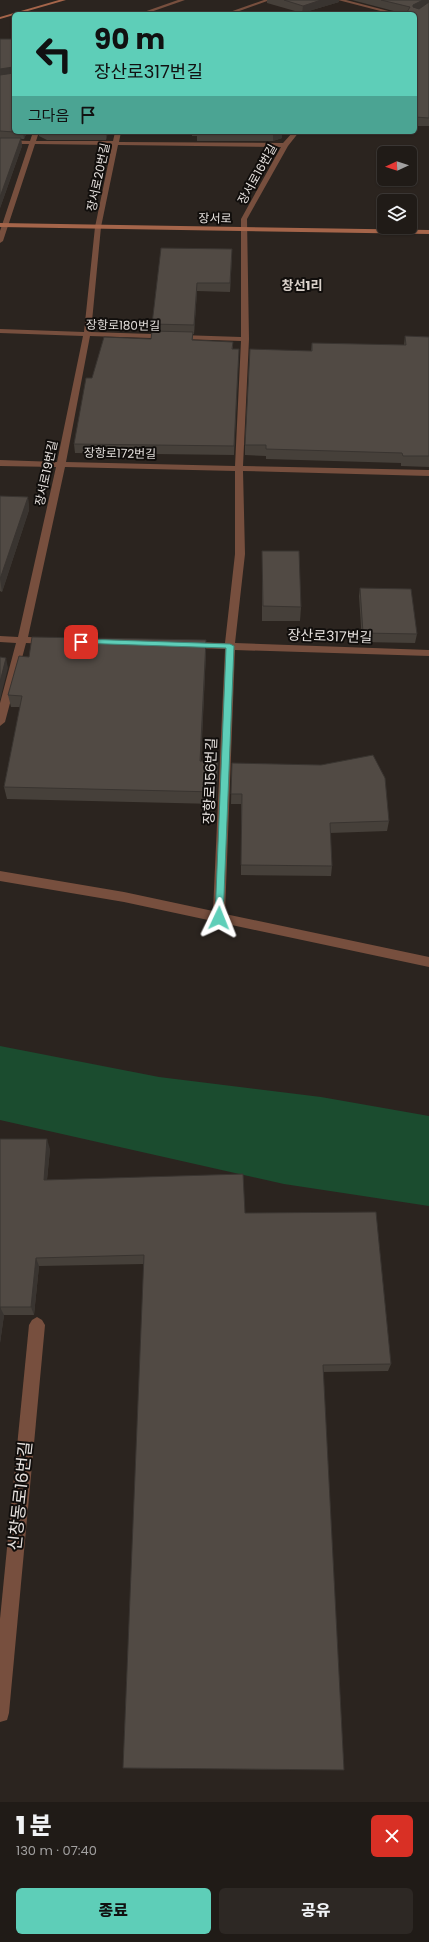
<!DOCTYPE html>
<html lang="ko">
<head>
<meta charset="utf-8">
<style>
	body { margin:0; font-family:Poppins,"Noto Sans KR",sans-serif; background:#2d2824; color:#f1f3f6; height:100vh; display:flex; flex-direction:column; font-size:15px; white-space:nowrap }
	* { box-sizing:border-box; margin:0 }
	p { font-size:13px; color:#a2a1a1 }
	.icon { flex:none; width:22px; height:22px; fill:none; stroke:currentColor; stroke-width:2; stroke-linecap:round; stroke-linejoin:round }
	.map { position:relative; height:1802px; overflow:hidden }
	.drawer { display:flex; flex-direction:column; background:#201b17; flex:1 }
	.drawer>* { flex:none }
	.guide { position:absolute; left:12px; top:12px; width:405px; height:122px; border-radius:6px; box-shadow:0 1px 3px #0004,0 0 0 1px #3d3936; background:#5eceb8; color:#111; overflow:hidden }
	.needle { width:26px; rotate:267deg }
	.buttons { position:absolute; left:377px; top:146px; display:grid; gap:8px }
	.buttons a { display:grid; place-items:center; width:40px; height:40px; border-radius:6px; background:#201b17; box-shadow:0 1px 3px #0004,0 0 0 1px #3d3936; font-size:20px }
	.pin { position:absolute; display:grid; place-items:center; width:34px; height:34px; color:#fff; margin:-17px; border-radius:8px; box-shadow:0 2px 6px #0006 }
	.me { position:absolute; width:44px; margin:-22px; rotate:2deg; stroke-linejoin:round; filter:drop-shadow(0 0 3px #0008) }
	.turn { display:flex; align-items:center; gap:14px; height:84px; padding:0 16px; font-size:18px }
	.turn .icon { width:52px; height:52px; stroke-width:2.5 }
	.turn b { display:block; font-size:28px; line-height:34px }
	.then { display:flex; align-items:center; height:38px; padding:0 16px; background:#0003; gap:8px; font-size:15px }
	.round { display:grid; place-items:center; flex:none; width:42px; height:42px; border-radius:6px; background:#2d2824 }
	.head { display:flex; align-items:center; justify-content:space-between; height:68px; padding:0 16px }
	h1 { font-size:24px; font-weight:800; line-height:30px }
	.action { display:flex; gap:8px; margin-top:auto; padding:8px 16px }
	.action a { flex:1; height:46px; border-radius:6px; background:#5eceb8; color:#111; font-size:16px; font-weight:800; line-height:46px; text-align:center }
	.action a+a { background:#2d2824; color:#f1f3f6 }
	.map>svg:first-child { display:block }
	.green { fill:#1b4c2f }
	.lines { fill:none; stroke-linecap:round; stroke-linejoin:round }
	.street { fill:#774f3e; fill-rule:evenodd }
	.secondary { fill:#a5654a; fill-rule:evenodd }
	.wall { fill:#46403a }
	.shaded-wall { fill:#393430 }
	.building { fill:#514a44; stroke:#393430 }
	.route { fill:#5eceb8; stroke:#3d8678 }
	.labels { text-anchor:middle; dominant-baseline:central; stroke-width:4; stroke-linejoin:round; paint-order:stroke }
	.far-street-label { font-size:12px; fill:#e5e0dd; stroke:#110e0c }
	.far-quarter-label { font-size:13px; font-weight:bold; fill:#dad1ca; stroke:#110e0c }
	.street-label { font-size:14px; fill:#e5e0dd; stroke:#110e0c }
	.near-street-label { font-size:17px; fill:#e5e0dd; stroke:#110e0c }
</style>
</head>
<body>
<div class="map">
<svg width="429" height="1802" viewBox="0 0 429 1802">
	<rect width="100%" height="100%" fill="#2b241f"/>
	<path class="green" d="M0,1046L159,1077L321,1097L429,1116V1206L284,1184L0,1120Z"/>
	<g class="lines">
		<g class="street">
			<path d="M178,0H185L145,14H138Z"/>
			<path d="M264,0H270L231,14H224Z"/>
			<path d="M338,0H346L400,14H392Z"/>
			<path d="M33,132H39L36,141H113L115,132H121L119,142L283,143L293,132H299L288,146L247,219L249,339L243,466L429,470V476L243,471L245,554L235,643L429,650V656L235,650L225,914L429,957V967L124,902L0,881V871L124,892L213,911L225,649L190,648L185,645L190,642L225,643L235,554V471L65,467L28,637L48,638L53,641L48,644L26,643L5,722L0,726V703L16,643L0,642V636L18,637L56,467L0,466V460L57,462L83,336L0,333V329L84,332L95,227L112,145L35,144L3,241L0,243V231L29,144H0V140L30,141ZM118,145L281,147L241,219V337L91,332L101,227ZM90,336L241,341L235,466L66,462Z"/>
			<path d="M37,1317L42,1320L45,1325L9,1713L7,1720L0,1722V1619L29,1325L32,1320Z"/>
		</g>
		<g class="secondary">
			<path d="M59,0H66L0,19V17Z"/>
			<path d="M0,223L429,230V234L0,227Z"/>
		</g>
	</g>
	<g class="wall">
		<path d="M267,0H339V2L302,13L267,3Z"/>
		<path d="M352,0H429V126H415V14H405Z"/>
		<path d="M0,39H14V132H27L24,139H21L22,146L0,208Z"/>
		<path d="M39,132H108L106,140H47L39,136Z"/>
		<path d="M192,132H282V138L273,141H197V136H192Z"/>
		<path d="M321,132H347V135Z"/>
		<path d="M232,249L230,292L197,291L194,334H193V340L233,342V349H239L234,455L75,453L74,444L92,378L151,339L153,331L152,324Z"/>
		<path d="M405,336L429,337V467L401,466V463L266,459V456L245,455V445L311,351L312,343L404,345Z"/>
		<path d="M0,496L28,497L29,510L2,592L0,591Z"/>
		<path d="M262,551L301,607L300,621H262Z"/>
		<path d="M360,588L417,634L415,643L362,642L359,596Z"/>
		<path d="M206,640V652L201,761L218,762L216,804L7,799L4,787L20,707H11L8,695Z"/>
		<path d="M232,763L389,821L387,831L330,833L332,866L331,876L241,875V804H231Z"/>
		<path d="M0,1139L50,1149L47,1180L245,1213L391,1364L388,1371L323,1372L344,1770L123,1768L144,1264L39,1266L34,1315H4L0,1343Z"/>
	</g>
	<g class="shaded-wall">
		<path d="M321,0H339V2L302,13L303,6Z"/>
		<path d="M423,0H429V4L412,13L413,5Z"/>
		<path d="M13,67L14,74L0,76V69Z"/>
		<path d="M23,132H27L24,139Z"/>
		<path d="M106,132H108L106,140Z"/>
		<path d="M280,132H282V138L273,141V134Z"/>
		<path d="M21,138L22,146L0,208V197Z"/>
		<path d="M232,249V258L230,292V283Z"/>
		<path d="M197,283V291L194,334V325Z"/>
		<path d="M28,497L29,510L2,592L0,579Z"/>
		<path d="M206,640V652L200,773V761Z"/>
		<path d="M6,658L8,668L0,700V682Z"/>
		<path d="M218,762V773L216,804V792Z"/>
		<path d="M47,1139L50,1149L46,1189L44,1180Z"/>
		<path d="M36,1258L39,1266L34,1315L31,1307Z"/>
		<path d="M0,1307L4,1315L0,1343Z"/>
	</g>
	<g class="building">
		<path d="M284,0H321L303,6Z"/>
		<path d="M381,0H423L413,5V7L419,9L429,2V118L415,117V14H406L410,7Z"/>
		<path d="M0,39H14V71L13,67L0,69Z"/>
		<path d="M14,73V132L0,131V75Z"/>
		<path d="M197,132H280L273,134H197Z"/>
		<path d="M0,138H21L0,197Z"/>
		<path d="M161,248L232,249L230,283H197L194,325L152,324Z"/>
		<path d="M152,331L193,332L192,340L233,342L232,349H239L234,446L74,444L86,378H92L104,337L151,339Z"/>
		<path d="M405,336L429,337V456H403L402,453L266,449V445H245L250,349L312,351V343L406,345Z"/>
		<path d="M0,496L28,497L0,579Z"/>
		<path d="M262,551H299L301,607L263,606Z"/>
		<path d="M360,588L411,589L417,634L363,633Z"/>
		<path d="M32,637L206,640L200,761L218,762L216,792L4,787L22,696L8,695L19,656L29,657Z"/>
		<path d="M0,657L6,658L0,682Z"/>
		<path d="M373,755L385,778L389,821L330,823L332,866L241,865L242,794H231L232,763L321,765Z"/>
		<path d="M0,1139H47L44,1180L243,1174L245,1213L376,1212L391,1364L323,1365L344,1770L123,1768L144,1255L36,1258L31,1307H0V1310Z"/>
	</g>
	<path class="route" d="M81,639L230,644L234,646L223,920H216L215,918L226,648L78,643V640Z"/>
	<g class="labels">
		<g class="far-street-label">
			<text transform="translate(257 174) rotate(-61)">장서로16번길</text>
			<text transform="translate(98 177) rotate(-78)">장서로20번길</text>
			<text transform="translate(215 218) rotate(1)">장서로</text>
			<text transform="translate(123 325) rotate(1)">장항로180번길</text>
			<text transform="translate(120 453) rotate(1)">장항로172번길</text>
			<text transform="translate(46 473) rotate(-78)">장서로19번길</text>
		</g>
		<g class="far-quarter-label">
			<text x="302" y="285">창선1리</text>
		</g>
		<g class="street-label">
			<text transform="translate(330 636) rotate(2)">장산로317번길</text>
			<text transform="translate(210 781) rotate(-88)">장항로156번길</text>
		</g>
		<g class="near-street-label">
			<text transform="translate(20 1496) rotate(-84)">신창동로16번길</text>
		</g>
	</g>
</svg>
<div class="buttons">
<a><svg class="needle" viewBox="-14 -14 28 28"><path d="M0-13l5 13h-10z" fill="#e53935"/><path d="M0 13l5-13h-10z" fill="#a2a1a1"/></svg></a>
<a><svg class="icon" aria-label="layers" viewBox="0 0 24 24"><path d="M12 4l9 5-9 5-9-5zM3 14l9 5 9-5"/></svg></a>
</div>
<div class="pin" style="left:81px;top:642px;background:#d93025"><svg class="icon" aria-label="arrive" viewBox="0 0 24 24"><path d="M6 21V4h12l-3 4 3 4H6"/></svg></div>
<svg class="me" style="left:219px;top:918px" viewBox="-20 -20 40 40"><path d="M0-17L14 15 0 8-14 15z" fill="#5eceb8" stroke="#fff" stroke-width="4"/></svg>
<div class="guide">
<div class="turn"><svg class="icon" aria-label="left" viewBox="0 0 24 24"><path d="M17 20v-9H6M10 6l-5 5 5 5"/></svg><div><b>90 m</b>장산로317번길</div></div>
<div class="then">그다음<svg class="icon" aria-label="arrive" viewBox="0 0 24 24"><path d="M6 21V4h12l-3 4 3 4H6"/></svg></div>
</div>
</div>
<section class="drawer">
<div class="head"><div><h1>1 분</h1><p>130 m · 07:40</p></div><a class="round" style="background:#d93025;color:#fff"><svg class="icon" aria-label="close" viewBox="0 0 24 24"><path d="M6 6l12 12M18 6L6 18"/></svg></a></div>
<div class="action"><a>종료</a><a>공유</a></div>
</section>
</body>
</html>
